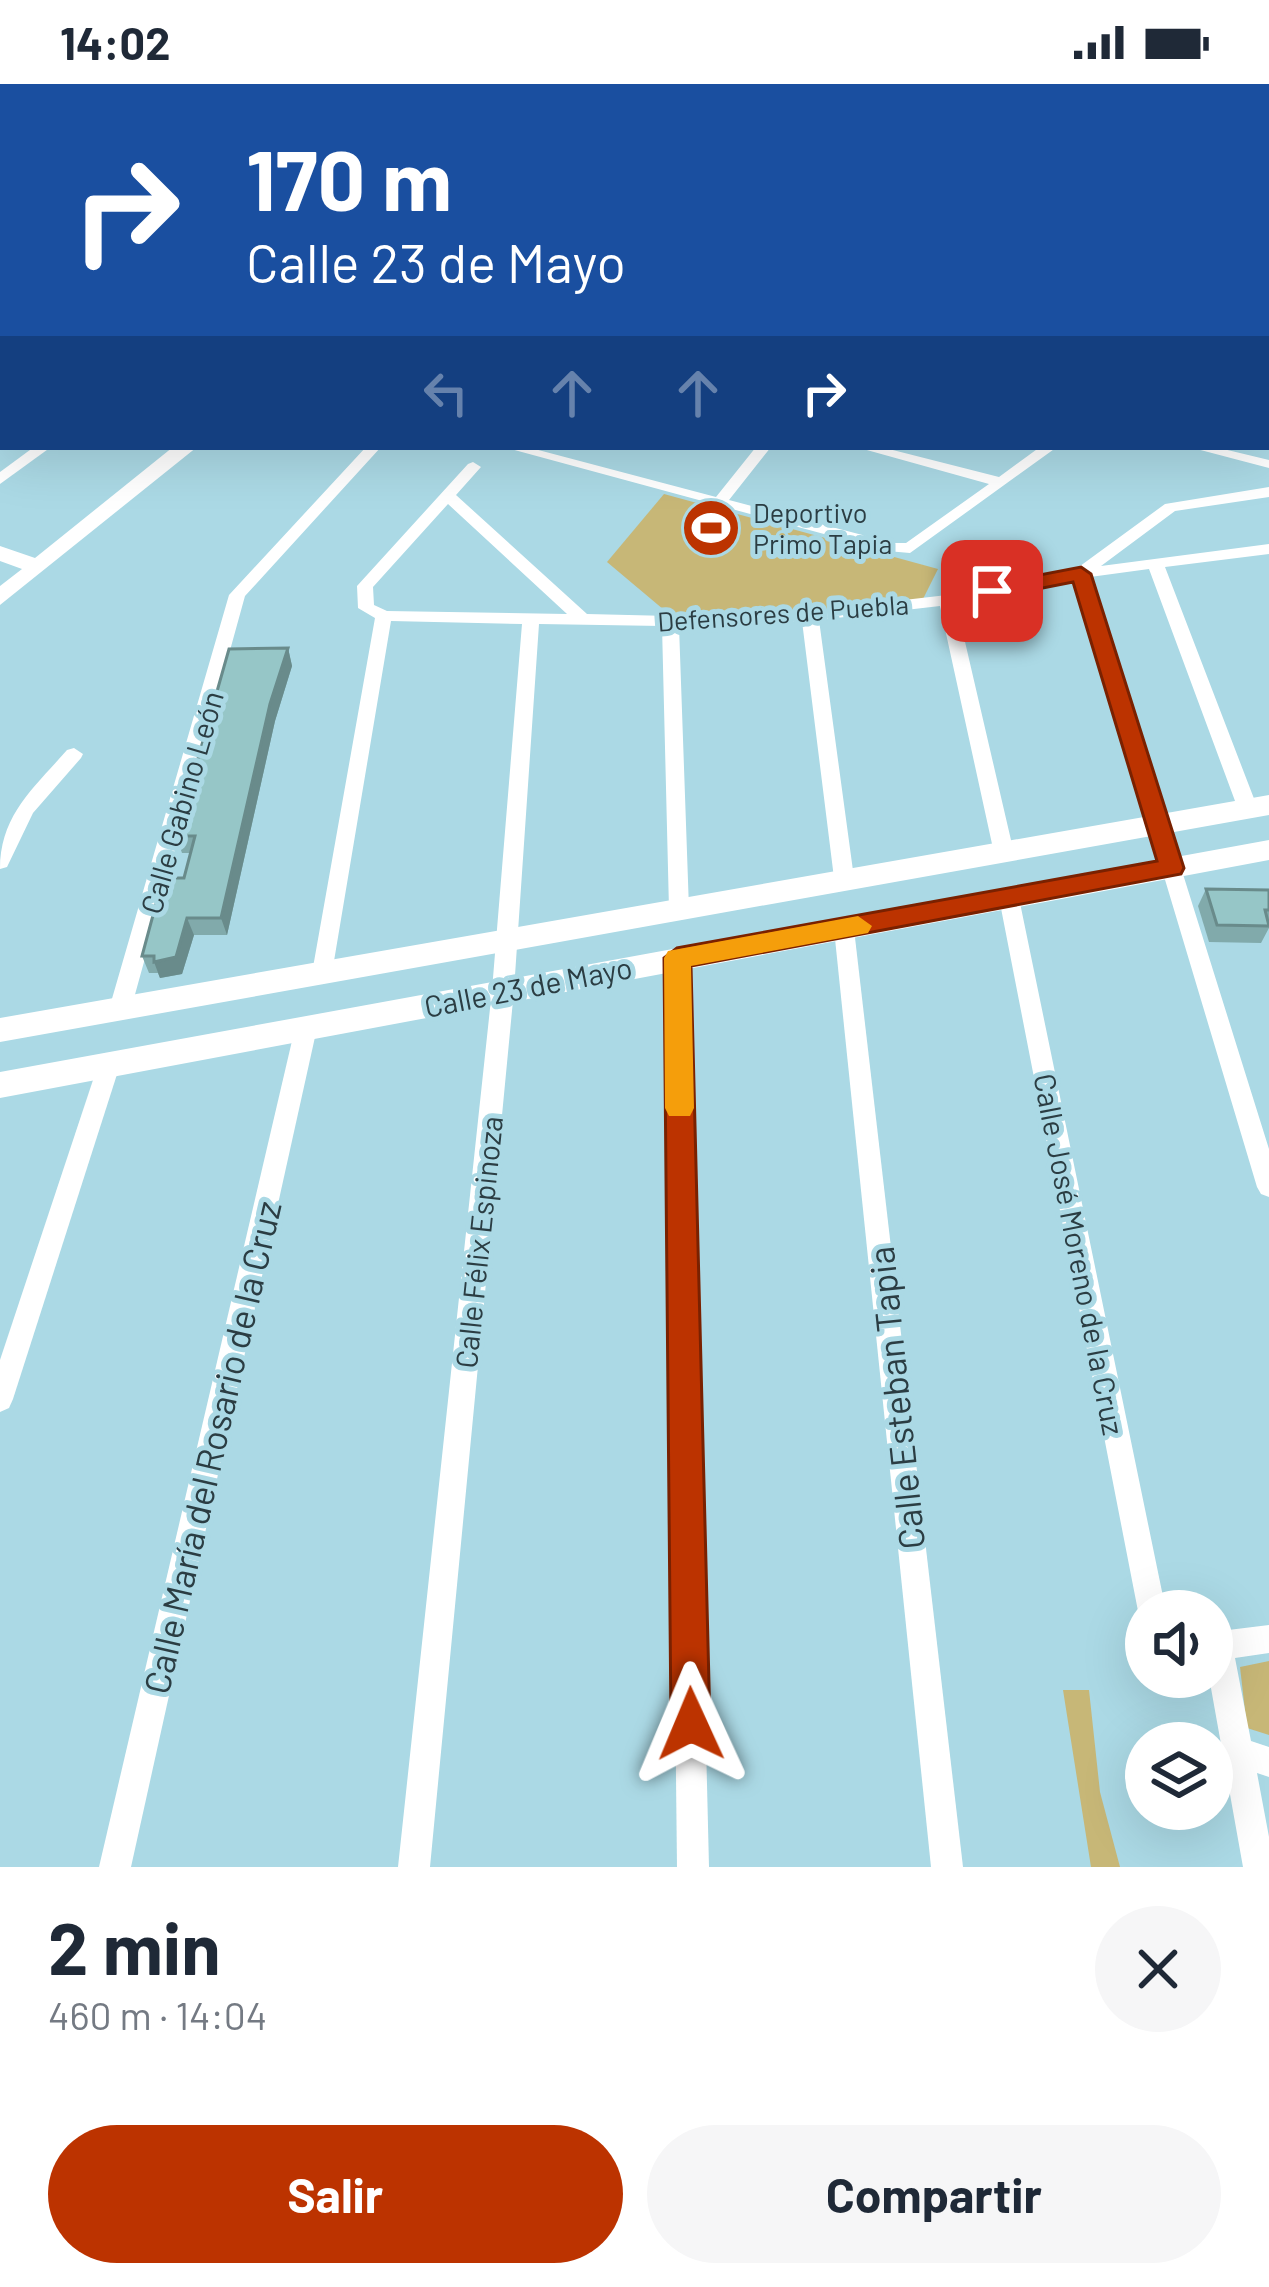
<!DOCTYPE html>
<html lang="es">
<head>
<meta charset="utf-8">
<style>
	body { margin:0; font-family:Barlow,sans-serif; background:#f6f6f7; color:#1f2937; height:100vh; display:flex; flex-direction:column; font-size:45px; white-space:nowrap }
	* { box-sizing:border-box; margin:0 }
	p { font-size:39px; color:#747a83 }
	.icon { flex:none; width:66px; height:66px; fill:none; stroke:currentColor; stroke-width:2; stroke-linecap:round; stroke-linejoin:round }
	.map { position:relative; height:1783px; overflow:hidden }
	.sheet { display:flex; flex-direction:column; background:#fff; flex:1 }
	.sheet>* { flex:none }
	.banner { position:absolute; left:0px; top:0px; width:1269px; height:366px; box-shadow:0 12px 48px #0002; background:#1a4fa0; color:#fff; overflow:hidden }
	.controls { position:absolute; left:1125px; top:1506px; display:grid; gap:24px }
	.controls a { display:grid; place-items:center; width:108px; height:108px; border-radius:50%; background:#fff; box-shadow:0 12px 48px #0002; font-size:60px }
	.pin { position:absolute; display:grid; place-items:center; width:102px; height:102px; color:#fff; margin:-51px; border-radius:24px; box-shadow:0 6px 18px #0006 }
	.me { position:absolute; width:132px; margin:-66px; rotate:359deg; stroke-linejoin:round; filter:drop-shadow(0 0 9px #0008) }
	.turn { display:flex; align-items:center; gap:42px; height:252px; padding:0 48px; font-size:54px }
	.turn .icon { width:156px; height:156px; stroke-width:2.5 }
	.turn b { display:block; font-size:84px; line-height:102px }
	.lanes { display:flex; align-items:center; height:114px; padding:0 48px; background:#0003; justify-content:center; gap:60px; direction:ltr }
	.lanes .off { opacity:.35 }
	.round { display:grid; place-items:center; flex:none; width:126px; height:126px; border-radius:63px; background:#f6f6f7 }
	.head { display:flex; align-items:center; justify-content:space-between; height:204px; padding:0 48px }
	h1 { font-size:72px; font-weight:700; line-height:90px }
	.button { display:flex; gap:24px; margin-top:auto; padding:24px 48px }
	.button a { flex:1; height:138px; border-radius:72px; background:#bc3300; color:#fff; font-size:48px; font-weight:700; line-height:138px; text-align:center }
	.button a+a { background:#f6f6f7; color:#1f2937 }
	.status { display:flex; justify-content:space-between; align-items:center; height:84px; padding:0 60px; background:#fff; direction:ltr }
	.status svg { height:33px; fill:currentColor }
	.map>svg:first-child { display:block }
	.green { fill:#c7b777 }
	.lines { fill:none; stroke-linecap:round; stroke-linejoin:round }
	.street { fill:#fff; fill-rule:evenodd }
	.secondary { fill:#fff; fill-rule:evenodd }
	.rail { stroke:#465e65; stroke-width:4.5; stroke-dasharray:9 9; stroke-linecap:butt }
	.wall { fill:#81aaab }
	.shaded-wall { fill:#698b8b }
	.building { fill:#96c6c7; stroke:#698b8b; stroke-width:3 }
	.route { fill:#bc3300; stroke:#7a2100; stroke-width:3 }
	.slow { fill:#f59e0b }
	.labels { text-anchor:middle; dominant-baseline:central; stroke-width:10; stroke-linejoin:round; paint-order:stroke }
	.far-poi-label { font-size:27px; fill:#2b3d43; stroke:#abd9e5; text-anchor:start }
	.far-street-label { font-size:27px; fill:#2b3d43; stroke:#abd9e5 }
	.street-label { font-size:30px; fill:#2b3d43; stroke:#abd9e5 }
	.near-street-label { font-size:36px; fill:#2b3d43; stroke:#abd9e5 }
</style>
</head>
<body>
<div class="status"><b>14:02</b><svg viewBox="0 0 49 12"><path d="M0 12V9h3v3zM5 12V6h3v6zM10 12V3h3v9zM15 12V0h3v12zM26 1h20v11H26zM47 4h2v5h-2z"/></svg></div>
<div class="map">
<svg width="1269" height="1783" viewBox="0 0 1269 1783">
	<rect width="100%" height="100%" fill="#abd9e5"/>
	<g class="green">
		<path d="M664,410L938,485L923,515L808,527L670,531L607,478Z"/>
		<path d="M1269,1577V1651L1247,1644L1240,1583Z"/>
		<path d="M1063,1606H1089L1100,1708L1120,1783H1091Z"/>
	</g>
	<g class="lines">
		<g class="street">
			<path d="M424,0H442L438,3Z"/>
			<path d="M594,0H607L610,3H597Z"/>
			<path d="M728,0H819L823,3H732Z"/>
			<rect x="985" y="0" width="10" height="3"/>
			<rect x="1266" y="16" width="3" height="6"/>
			<rect x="1266" y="64" width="3" height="6"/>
			<rect x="1266" y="117" width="3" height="8"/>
			<path d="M3,148V156L0,157V149Z"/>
			<rect x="1266" y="174" width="3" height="8"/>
			<rect x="1266" y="201" width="3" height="8"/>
			<path d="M3,219V228L0,229V220Z"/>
			<path d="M3,300V309L0,310V301Z"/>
			<path d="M34,363H51L0,400V388Z"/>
			<path d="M366,363H381L245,512L131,925L128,931H112L109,925L229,511Z"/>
			<path d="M503,363H527L716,413L756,363H771L729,416L893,459H906L989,400L856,363H881L999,393L1040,363H1057L910,469L887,467Z"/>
			<path d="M1189,363H1215L1269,376V384Z"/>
			<path d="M473,378L481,383L456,411L587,530L670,532L810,527L947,511L1076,485L1165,420L1269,403V413L1175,427L1101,482L1269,460V470L1165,483L1258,725L1255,730L1248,732L1238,725L1149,485L1090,493L1269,1065V1113L1261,1110L1257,1103L1075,495L956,519L1014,769L1004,776L994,769L940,522L819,536L854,794L844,801L834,794L802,537L679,542L689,825L679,833L669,825L662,542L539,540L514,906L430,1783H398L492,906L522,540L391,537L332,889L329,895H315L312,889L375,534L358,524L357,502L468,380ZM448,420L567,530L387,527L374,521L373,503Z"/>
			<path d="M74,664L83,670L81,674L33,729L7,783L0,785C0,731 34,704 67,666Z"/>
			<path d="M1009,807L1019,814L1166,1527H1146V1539L1138,1527L999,814Z"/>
			<path d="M844,837L854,845L963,1783H931L834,845Z"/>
			<path d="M677,866L684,868L687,874L709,1783H677L667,874L670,868Z"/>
			<path d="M306,935L314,938L317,944L131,1783H99L295,944L298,938Z"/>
			<path d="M109,972L117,975L120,981L13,1315L9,1324L0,1328V1276L98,981L101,975Z"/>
			<path d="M1269,1541V1569L1235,1574L1251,1657L1269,1663V1693L1257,1689L1269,1753V1783H1243L1209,1593H1212V1548Z"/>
		</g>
		<g class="secondary">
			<path d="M446,0H462L465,3H448Z"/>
			<path d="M552,0H569L572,3H554Z"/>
			<path d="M1266,262L1269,263V275L1266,274Z"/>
			<path d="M1266,312L1269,313V325L1266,324Z"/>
			<path d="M173,363H197L0,521V502L22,485L0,477V462L35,474Z"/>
			<path d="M1269,711V731L0,958V934Z"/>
			<path d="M1269,756V776L0,1014V988Z"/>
		</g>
		<path class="rail" d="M582,0L587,3"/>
	</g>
	<g class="wall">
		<path d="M288,564L292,582L275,637L227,851H194L182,890L160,894L158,889H149L142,872L184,794L191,769H182L176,752Z"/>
		<path d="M1206,805L1269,806V844L1261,859L1209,858L1198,822Z"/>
	</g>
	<g class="shaded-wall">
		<path d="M288,564L292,582L275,637L227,851L221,834L270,620Z"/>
		<path d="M187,834L194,851L182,890L160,894L154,878Z"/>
	</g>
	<g class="building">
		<path d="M288,564L270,620L221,834H187L176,873L154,878V872H142L163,794H184L195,752H176L229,565Z"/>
		<path d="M1206,805L1269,806V826H1265L1269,842L1217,841Z"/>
	</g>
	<path class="route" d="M1081,483L1091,490L1184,784L1181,790L691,882L710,1640L704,1653L691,1659L677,1653L671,1640L664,874L677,864L1157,777L1073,498L992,514L981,507L992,500Z"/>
	<path class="slow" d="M858,832L872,842L868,849L691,882L694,1024L690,1032H669L665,1024L664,874L668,867Z"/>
	<defs>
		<g id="stadium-disc" transform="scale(3)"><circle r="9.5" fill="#bc3300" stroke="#abd9e5"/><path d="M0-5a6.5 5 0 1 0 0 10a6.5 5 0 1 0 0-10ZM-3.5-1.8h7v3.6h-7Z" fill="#fff"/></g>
	</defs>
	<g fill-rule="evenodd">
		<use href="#stadium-disc" x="711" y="444"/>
	</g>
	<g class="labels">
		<g class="far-poi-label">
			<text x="753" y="428">Deportivo<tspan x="753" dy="31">Primo Tapia</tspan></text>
		</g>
		<g class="far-street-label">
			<text transform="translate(783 528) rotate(-4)">Defensores de Puebla</text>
		</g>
		<g class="street-label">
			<text transform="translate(181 718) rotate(-74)">Calle Gabino León</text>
			<text transform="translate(528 902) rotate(-11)">Calle 23 de Mayo</text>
			<text transform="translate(478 1158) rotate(-84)">Calle Félix Espinoza</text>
			<text transform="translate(1080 1170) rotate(79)">Calle José Moreno de la Cruz</text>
		</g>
		<g class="near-street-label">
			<text transform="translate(895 1314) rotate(-96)">Calle Esteban Tapia</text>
			<text transform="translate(211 1363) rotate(-77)">Calle María del Rosario de la Cruz</text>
		</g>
	</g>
</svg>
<div class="controls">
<a><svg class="icon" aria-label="sound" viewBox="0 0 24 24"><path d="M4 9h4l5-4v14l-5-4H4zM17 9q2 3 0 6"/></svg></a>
<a><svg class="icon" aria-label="layers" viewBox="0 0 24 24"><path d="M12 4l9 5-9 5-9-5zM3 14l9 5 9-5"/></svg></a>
</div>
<div class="pin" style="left:992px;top:507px;background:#d93025"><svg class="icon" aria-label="arrive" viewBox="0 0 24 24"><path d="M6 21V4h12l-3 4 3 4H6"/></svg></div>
<svg class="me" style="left:691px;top:1640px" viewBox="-20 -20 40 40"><path d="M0-17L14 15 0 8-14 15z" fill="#bc3300" stroke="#fff" stroke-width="4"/></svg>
<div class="banner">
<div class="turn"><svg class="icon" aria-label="right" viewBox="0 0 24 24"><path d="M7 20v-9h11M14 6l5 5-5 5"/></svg><div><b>170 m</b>Calle 23 de Mayo</div></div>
<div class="lanes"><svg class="icon off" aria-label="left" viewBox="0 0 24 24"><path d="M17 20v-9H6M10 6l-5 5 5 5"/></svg><svg class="icon off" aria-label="ahead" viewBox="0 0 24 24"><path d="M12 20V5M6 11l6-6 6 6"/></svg><svg class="icon off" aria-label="ahead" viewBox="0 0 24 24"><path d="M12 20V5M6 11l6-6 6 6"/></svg><svg class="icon" aria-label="right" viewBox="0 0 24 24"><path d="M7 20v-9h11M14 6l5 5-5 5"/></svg></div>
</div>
</div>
<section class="sheet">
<div class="head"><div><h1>2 min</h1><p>460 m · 14:04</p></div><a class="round"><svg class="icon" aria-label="close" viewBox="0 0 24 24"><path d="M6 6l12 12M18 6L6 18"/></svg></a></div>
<div class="button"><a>Salir</a><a>Compartir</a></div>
</section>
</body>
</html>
